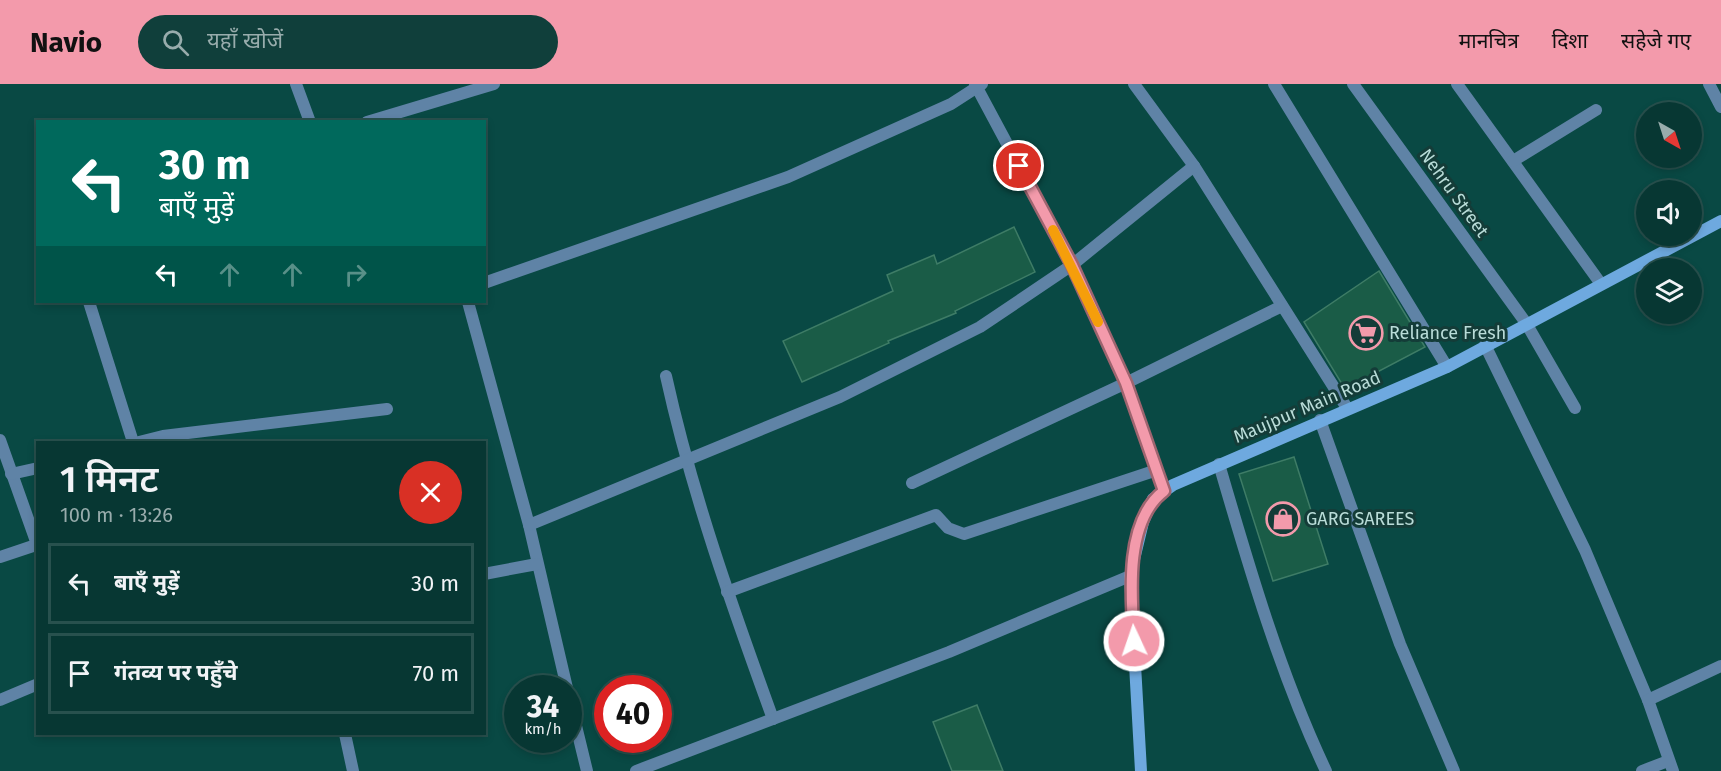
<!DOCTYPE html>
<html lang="hi">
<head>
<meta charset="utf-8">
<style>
	body { margin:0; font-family:"Fira Sans","Noto Sans Devanagari",sans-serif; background:#103f3b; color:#f1f3f6; height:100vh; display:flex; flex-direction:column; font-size:22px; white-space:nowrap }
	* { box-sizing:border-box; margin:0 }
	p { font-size:20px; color:#98acac }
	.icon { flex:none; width:33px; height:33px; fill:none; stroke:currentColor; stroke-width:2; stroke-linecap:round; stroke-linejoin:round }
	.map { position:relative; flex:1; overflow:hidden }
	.details { position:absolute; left:36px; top:357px; width:450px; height:294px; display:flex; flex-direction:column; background:#073733; border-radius:0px; box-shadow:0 3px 9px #0003,0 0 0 2px #28514e }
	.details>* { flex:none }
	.banner { position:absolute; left:36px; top:36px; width:450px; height:183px; border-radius:0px; box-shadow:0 3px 9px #0003,0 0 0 2px #28514e; background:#00695c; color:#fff; overflow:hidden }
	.needle { width:39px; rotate:141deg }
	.fabs { position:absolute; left:1636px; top:18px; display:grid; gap:12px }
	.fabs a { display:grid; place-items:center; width:66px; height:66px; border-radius:50%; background:#073733; box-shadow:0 3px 9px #0003,0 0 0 2px #28514e; font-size:30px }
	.speed { position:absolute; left:504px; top:591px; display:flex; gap:12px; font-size:30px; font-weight:700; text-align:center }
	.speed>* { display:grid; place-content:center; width:78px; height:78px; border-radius:50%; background:#073733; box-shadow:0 3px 9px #0003,0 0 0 2px #28514e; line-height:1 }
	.speed small { font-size:15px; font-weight:400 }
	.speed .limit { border:9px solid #d22; background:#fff; color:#111 }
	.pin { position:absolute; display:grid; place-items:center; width:51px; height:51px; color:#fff; margin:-26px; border:3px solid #fff; border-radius:50%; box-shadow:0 2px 6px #0007 }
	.me { position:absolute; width:66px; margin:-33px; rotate:357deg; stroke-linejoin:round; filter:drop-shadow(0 0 4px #0008) }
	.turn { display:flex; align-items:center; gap:21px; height:126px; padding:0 24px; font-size:27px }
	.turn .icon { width:78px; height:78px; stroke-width:2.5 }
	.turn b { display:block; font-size:42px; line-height:51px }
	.lanes { display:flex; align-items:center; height:57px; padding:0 24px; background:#0003; justify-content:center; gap:30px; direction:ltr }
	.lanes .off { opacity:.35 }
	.round { display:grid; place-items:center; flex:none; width:63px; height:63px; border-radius:32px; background:#103f3b }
	.summary { display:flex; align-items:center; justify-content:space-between; height:102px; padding:0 24px }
	h1 { font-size:36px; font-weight:600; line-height:45px }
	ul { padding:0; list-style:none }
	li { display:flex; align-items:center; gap:18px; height:81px; margin:0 12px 9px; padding:0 12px; border:3px solid #28514e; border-radius:0px }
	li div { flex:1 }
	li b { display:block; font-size:22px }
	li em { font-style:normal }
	header { display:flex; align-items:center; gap:36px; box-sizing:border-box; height:84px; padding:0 30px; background:#f39aab; color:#111 }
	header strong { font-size:28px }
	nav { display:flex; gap:33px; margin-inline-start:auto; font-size:21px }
	.search { width:420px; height:54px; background:#103f3b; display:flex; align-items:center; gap:15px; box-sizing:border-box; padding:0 21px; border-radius:33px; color:#98acac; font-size:22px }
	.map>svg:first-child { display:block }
	.building { fill:#1a5c47; stroke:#3e7c66; stroke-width:1.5 }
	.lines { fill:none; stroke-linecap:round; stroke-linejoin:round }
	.street { stroke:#5f83a6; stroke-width:12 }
	.secondary { stroke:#6ea9df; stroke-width:12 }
	.route-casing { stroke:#9e646f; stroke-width:15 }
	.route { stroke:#f39aab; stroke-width:10 }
	.slow { stroke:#f59e0b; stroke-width:10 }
	.labels { text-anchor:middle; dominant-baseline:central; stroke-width:6; stroke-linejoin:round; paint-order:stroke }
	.street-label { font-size:18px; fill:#b9dcd8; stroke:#143c38 }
	.poi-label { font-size:18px; fill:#b9dcd8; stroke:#143c38; text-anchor:start }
</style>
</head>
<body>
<header>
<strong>Navio</strong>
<div class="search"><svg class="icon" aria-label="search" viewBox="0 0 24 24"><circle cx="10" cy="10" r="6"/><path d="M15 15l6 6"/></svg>यहाँ खोजें</div>
<nav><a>मानचित्र</a><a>दिशा</a><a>सहेजे गए</a></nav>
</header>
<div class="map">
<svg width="1721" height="687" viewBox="0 0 1721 687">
	<rect width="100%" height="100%" fill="#094944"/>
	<g class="building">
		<path d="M1014,143L1035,188L955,227L956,229L888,257L889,259L802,298L783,257L893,207L887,191L934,171L937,180Z"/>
		<path d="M1379,187L1425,263L1345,305L1304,238Z"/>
		<path d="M1294,373L1328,480L1273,497L1239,390Z"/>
		<path d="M977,621L1003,687H952L933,638Z"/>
	</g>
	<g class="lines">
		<g class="street">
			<path d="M296,0L310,38"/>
			<path d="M975,0L1072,181L1126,299L1164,407"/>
			<path d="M1134,0L1194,82L1347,324"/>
			<path d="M1274,0L1447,283"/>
			<path d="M1353,0L1526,239L1575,324"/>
			<path d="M1457,0L1601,200"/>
			<path d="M1709,0L1721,23"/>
			<path d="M367,38L494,0"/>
			<path d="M1513,77L1596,26"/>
			<path d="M484,199L788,93L951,20L982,0"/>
			<path d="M89,218L133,358"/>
			<path d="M468,218L529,441L567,604"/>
			<path d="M1485,261L1585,466L1648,616L1673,687"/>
			<path d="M666,292C692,410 732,522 773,635"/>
			<path d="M1320,336L1400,560L1454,687"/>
			<path d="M0,356L38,463"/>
			<path d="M139,358L163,352L387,325"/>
			<path d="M1219,380C1249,483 1280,590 1326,687"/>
			<path d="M11,390L38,384"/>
			<path d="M912,399L1126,299L1282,222"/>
			<path d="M529,441L840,313L980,243L1072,181L1194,82"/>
			<path d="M0,473L36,461"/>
			<path d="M484,490L537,480"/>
			<path d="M727,508L936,431L948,444L964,450L1157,386"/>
			<path d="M568,609L587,687"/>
			<path d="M0,616L38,600"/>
			<path d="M1648,616L1721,582"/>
			<path d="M345,650L353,687"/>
			<path d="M636,687L949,568L1130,492"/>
			<path d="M1642,687L1668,677"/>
		</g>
		<path class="secondary" d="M1141,687L1130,492L1143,438L1153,415L1173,401L1447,283L1721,137"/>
	</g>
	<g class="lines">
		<g class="route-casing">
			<path id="route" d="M1019,82L1072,181L1126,299L1164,407C1124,437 1131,513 1134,557"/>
		</g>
		<use href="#route" class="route"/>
		<path class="slow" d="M1053,146L1098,238"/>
	</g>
	<defs>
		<g id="supermarket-ring" transform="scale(1.725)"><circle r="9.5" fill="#143c38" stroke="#f39aab" stroke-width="1.5"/><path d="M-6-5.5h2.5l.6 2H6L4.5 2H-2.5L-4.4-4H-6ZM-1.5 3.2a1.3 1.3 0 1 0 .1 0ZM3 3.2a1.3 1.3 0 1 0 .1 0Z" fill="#f39aab"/></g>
		<g id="shop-ring" transform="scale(1.725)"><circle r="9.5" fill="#143c38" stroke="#f39aab" stroke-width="1.5"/><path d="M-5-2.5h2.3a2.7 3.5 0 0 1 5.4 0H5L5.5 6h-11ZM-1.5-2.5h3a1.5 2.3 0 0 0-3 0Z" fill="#f39aab"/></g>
	</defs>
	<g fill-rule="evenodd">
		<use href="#supermarket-ring" x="1366" y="249"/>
		<use href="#shop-ring" x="1283" y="435"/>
	</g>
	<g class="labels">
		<g class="street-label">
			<text transform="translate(1454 109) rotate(54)">Nehru Street</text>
			<text transform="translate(1307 323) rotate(-23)">Maujpur Main Road</text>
		</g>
		<g class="poi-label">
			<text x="1389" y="249">Reliance Fresh</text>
			<text x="1306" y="435">GARG SAREES</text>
		</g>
	</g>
</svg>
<div class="fabs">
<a><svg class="needle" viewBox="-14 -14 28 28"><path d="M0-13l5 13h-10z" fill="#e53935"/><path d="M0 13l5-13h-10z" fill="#98acac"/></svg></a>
<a><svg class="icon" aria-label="sound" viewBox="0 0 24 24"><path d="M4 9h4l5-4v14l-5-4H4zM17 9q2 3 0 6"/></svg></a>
<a><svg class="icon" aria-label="layers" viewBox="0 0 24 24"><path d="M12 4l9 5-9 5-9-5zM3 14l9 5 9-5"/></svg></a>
</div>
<div class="speed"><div>34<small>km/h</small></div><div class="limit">40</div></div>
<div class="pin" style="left:1019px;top:82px;background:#d93025"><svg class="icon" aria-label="arrive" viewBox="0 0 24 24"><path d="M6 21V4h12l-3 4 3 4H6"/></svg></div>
<svg class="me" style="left:1134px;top:557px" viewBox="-20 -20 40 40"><circle r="17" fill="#f39aab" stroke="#fff" stroke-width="3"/><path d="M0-11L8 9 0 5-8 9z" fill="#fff"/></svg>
<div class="banner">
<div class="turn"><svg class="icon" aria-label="left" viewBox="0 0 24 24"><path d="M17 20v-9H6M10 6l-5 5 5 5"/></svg><div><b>30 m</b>बाएँ मुड़ें</div></div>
<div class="lanes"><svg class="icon" aria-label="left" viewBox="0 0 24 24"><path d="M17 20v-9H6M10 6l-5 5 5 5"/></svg><svg class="icon off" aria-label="ahead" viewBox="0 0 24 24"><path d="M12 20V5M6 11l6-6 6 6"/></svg><svg class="icon off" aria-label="ahead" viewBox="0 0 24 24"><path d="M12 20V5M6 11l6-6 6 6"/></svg><svg class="icon off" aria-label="right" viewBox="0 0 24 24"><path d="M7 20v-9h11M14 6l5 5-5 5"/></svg></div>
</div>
<section class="details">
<div class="summary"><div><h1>1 मिनट</h1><p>100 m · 13:26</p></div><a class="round" style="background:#d93025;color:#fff"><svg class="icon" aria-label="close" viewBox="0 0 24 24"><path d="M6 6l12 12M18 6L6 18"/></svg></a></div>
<ul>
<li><svg class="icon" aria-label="left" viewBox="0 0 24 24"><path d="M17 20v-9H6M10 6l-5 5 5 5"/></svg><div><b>बाएँ मुड़ें</b></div><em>30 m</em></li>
<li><svg class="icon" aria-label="arrive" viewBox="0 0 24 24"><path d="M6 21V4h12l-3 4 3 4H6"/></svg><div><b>गंतव्य पर पहुँचे</b></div><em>70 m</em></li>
</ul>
</section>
</div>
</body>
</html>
